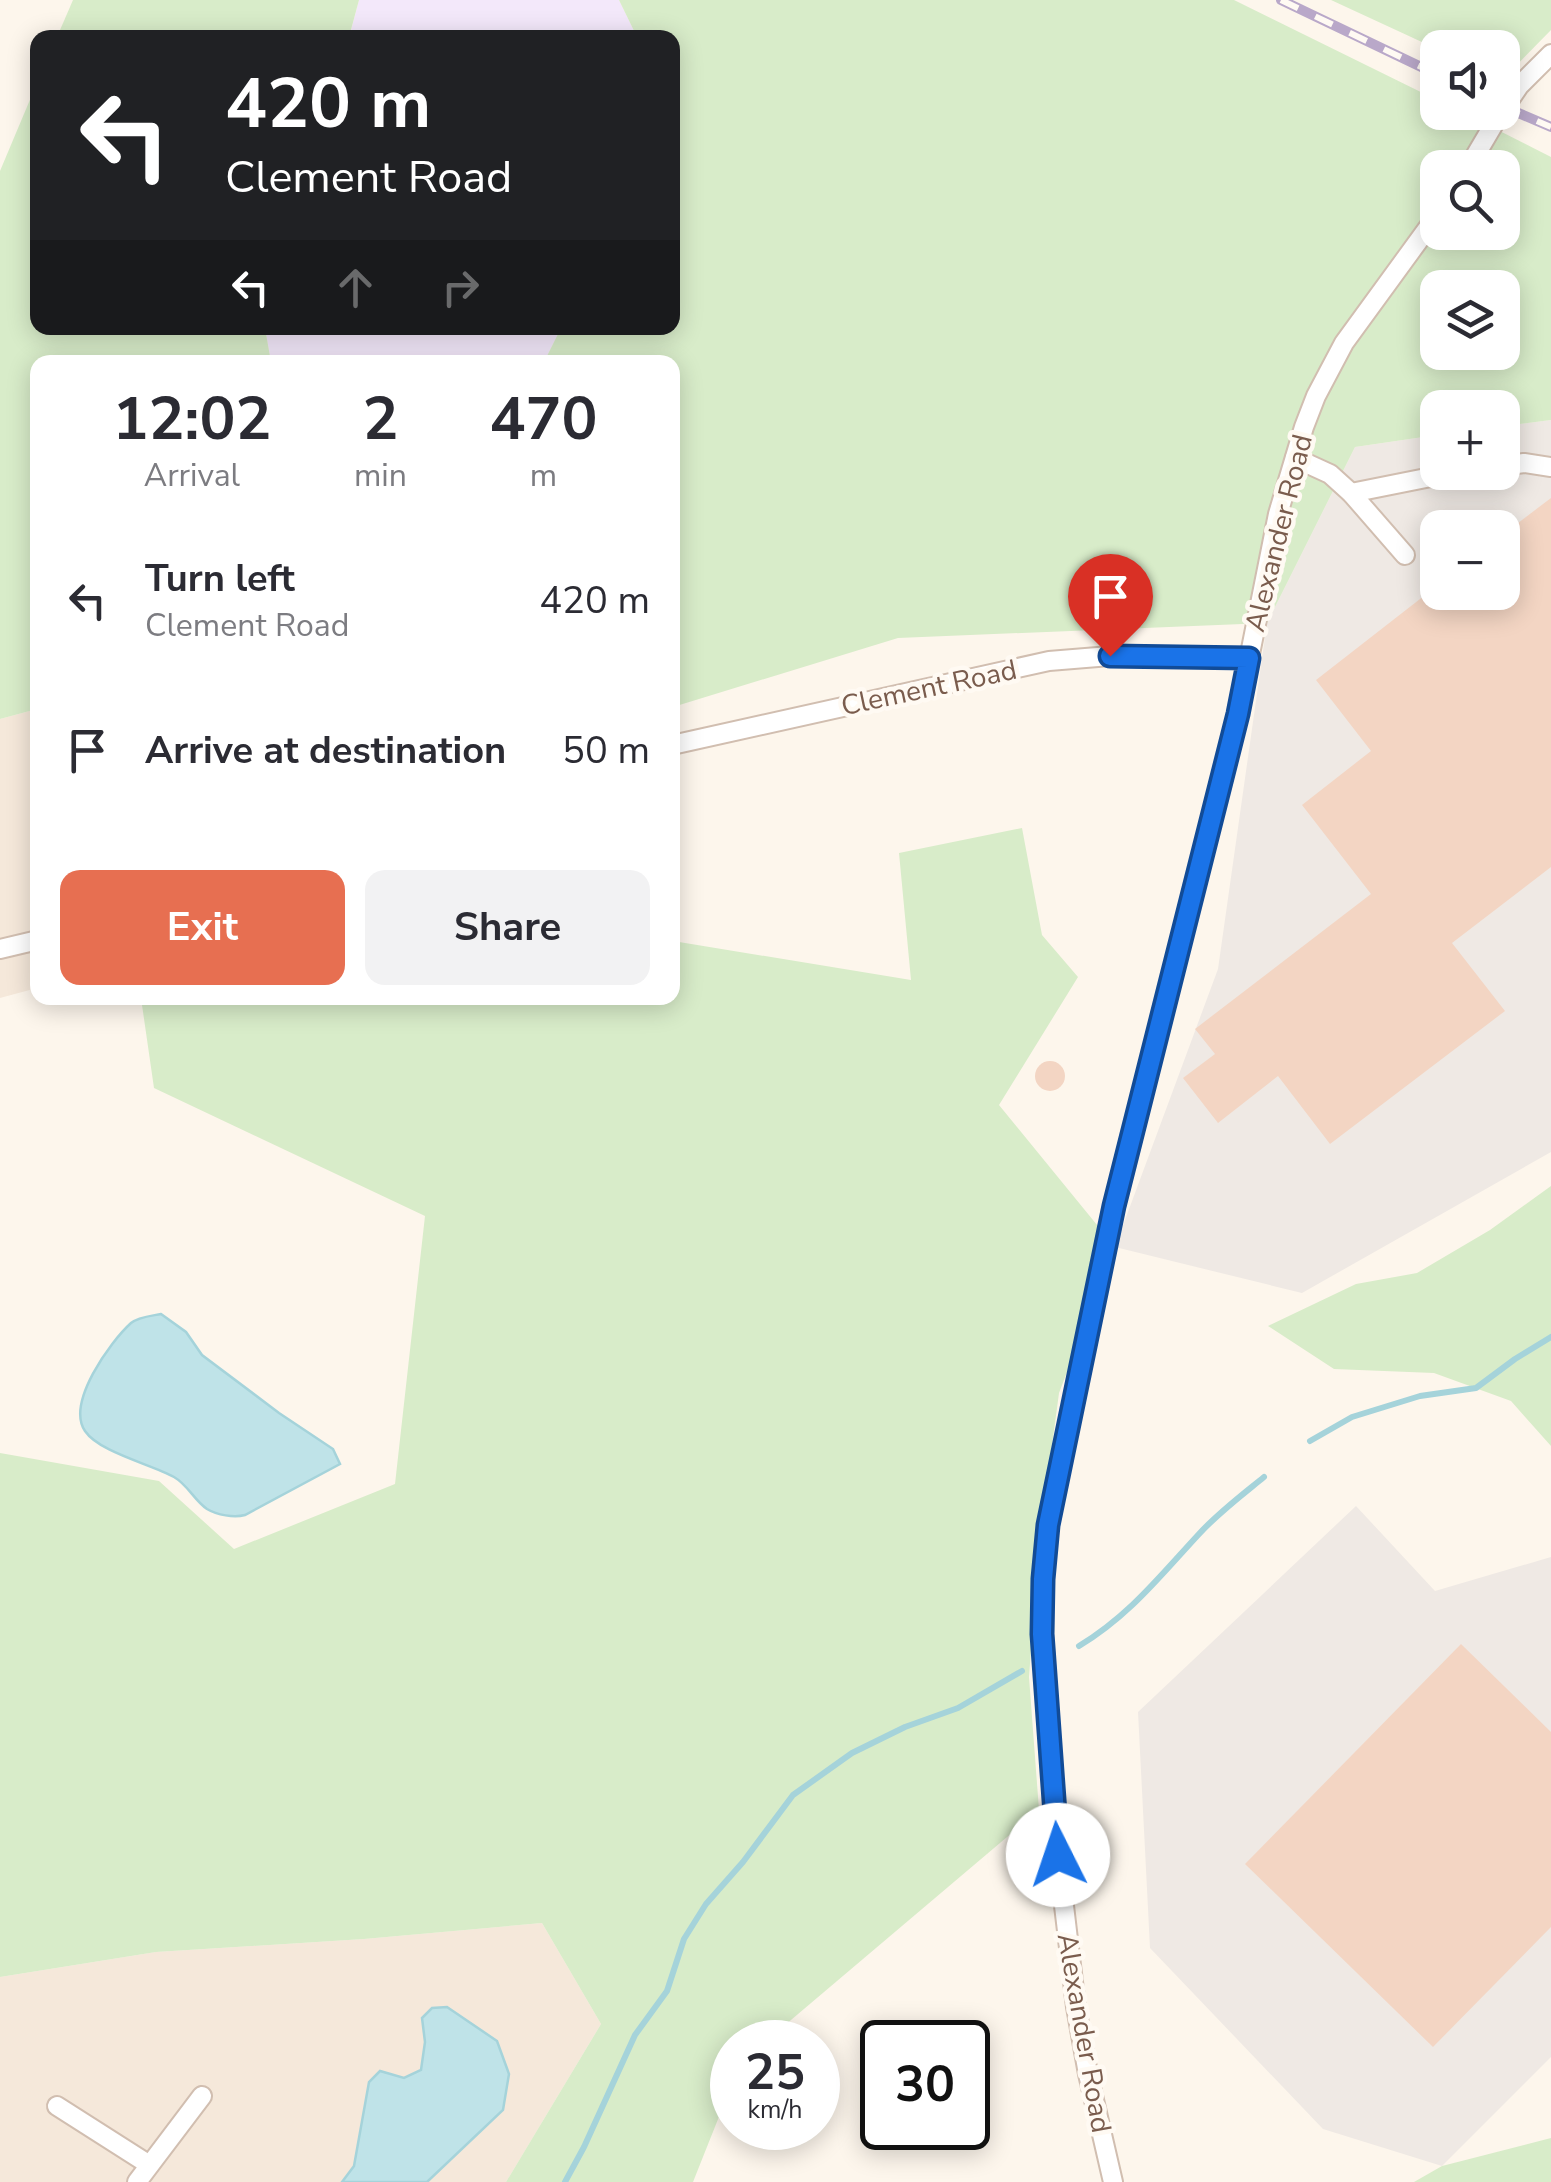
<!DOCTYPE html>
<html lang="en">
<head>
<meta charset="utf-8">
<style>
	body { margin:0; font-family:"Nunito Sans",sans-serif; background:#f2f2f3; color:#2b2b33; height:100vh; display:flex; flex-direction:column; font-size:38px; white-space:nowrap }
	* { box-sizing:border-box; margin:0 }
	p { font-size:32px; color:#7c7c81 }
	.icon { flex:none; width:55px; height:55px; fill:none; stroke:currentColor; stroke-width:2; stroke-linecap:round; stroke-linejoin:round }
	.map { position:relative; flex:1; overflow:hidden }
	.sheet { position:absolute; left:30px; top:355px; width:650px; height:650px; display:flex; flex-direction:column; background:#fff; border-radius:20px; box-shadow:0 5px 25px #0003 }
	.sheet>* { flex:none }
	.guide { position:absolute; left:30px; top:30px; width:650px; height:305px; border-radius:20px; box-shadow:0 5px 25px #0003; background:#202124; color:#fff; overflow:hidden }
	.fabs { position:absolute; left:1420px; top:30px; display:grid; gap:20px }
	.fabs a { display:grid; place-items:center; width:100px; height:100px; border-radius:20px; background:#fff; box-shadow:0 5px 25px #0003; font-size:50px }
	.speed { position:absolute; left:710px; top:2020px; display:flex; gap:20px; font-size:50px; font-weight:700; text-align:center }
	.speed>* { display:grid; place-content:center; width:130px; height:130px; border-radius:50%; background:#fff; box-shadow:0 5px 25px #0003; line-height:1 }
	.speed small { font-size:25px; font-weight:400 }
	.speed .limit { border:5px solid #111; border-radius:15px; background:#fff; color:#111 }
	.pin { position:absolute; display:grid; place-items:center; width:85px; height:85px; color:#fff; margin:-102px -42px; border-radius:50% 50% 50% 0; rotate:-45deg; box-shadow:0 0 10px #0007 }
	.pin .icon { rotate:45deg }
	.me { position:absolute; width:110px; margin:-55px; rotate:356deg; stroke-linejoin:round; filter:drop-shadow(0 0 8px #0008) }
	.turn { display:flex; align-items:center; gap:35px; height:210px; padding:0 30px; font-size:45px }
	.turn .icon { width:130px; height:130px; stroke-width:2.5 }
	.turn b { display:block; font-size:70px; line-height:85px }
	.lanes { display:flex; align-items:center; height:95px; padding:0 30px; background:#0003; justify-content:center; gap:50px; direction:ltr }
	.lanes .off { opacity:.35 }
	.eta { display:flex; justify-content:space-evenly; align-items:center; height:170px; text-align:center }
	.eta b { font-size:60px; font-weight:700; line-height:70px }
	.button { display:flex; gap:20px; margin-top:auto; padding:20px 30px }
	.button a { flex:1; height:115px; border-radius:20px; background:#e76f51; color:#fff; font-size:40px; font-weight:700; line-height:115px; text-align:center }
	.button a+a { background:#f2f2f3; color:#2b2b33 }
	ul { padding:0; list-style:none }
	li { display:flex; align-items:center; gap:30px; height:150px; padding:0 30px }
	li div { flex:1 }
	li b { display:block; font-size:38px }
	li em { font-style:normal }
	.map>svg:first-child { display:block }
	.residential { fill:#f5e8da }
	.industrial { fill:#efe9e4; fill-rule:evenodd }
	.education { fill:#f3e8fa }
	.green { fill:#d8ecc9; fill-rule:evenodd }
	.water { fill:#bfe3e8; stroke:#a5d3da; stroke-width:2.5 }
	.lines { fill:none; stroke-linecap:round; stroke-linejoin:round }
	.stream { stroke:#a5d3da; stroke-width:6 }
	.building { fill:#f3d5c3 }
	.minor-casing { stroke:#d1beb0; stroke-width:22 }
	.minor { stroke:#fff; stroke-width:18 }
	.rail-casing { stroke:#b9a8c9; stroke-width:10 }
	.rail { stroke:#fffaf3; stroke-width:6; stroke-dasharray:19; stroke-linecap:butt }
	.route-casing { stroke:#114b97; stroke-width:25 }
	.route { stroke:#1a73e8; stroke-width:18 }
	.labels { text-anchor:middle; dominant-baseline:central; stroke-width:9; stroke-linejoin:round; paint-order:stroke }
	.street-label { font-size:28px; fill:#7a5c4d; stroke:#fffaf3 }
</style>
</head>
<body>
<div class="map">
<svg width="1551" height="2182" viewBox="0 0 1551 2182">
	<rect width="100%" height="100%" fill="#fdf6ec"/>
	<g class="residential">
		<path d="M37,709V988L0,998V719Z"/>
		<path d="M542,1923L601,2024L506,2182H0V1977L156,1952L364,1939Z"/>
	</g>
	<g class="industrial">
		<path d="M1551,420V1152L1302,1293L1115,1247L1218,969L1267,623L1355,447L1437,435L1438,472H1502L1503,426ZM1438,528H1502V592H1438Z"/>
		<path d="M1356,1506L1435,1591L1551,1557V2057L1442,2166L1323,2129L1150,1948L1138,1712Z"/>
	</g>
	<g class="education">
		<path d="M359,0H619L637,37L349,38Z"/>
		<path d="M265,328H561L544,362H271Z"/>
	</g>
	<g class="green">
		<path d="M73,0H359L349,37H57Z"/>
		<path d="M619,0H1234L1437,100L1438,112L1464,113L1551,157V420L1503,426L1502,408H1438L1437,435L1355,447L1267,623L898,638L673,707L672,362H544L561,328H672V38L637,37ZM1438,168H1502V232H1438ZM1438,288H1502V352H1438Z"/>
		<path d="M1331,0H1551V30L1503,79L1502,48L1437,49Z"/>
		<path d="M37,83L38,328H265L271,362H38L37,709L0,719V171Z"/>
		<path d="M1022,828L1042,935L1078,977L999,1105L1115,1247L1059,1393L1039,1543L1029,1677L1039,1810L765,2042H732V2084L693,2182H506L601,2024L542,1923L364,1939L156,1952L0,1977V1453L159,1481L234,1549L395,1484L425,1216L154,1088L141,998H672L673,941L911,980L899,853Z"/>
		<path d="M1551,1186V1446L1511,1401L1434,1373L1334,1369L1268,1326L1356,1284L1417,1273L1490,1230Z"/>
		<path d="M1551,2138V2182H1414L1442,2166Z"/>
	</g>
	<g class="water">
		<path d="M161,1314L186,1332L202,1355L279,1413L333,1449L340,1464L245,1515C234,1518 217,1515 207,1509C194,1500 188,1485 174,1477C150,1464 99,1452 85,1431C66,1403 110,1342 131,1323C138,1317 151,1316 161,1314Z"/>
		<path d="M447,2007L497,2041L509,2074L503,2110L427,2182H342L354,2166L369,2082L380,2071L404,2078L421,2070L425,2042L422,2018L432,2008Z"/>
	</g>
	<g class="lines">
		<g class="stream">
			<path d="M1310,1441L1352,1417L1420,1396L1476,1388L1515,1359L1551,1337"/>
			<path d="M1079,1646C1129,1616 1160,1576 1199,1534C1218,1513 1242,1495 1264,1477"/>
			<path d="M565,2182L584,2147L635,2035L667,1991L684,1939L706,1904L743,1862L793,1795L852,1753L905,1727L958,1708L1022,1671"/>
		</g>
	</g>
	<g class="building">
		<path d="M1551,498V867L1452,943L1505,1011L1330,1144L1278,1076L1218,1123L1183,1078L1215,1054L1195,1029L1371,894L1302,805L1371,751L1316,680L1429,592H1502V535Z"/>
		<circle cx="1050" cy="1076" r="15"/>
		<path d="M1461,1644L1551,1732V1927L1433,2047L1245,1864Z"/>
	</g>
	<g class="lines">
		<g class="minor-casing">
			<g id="minor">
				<path d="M1502,111L1519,86L1551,54"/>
				<path d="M1468,168L1501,112"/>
				<path d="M1295,458L1330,474L1351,493L1405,555"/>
				<path d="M1502,466L1524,463L1551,467"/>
				<path d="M1351,493L1456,472"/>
				<path d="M672,745L1049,661L1110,656L1249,658"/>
				<path d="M0,949L38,940"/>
				<path d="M57,2106L148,2164"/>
				<path d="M137,2182L202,2096"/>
				<path d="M1113,2182L1088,2074L1076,2007L1058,1855L1043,1634V1579L1048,1525L1115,1206L1238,714L1278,514L1304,427L1316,396L1344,343L1438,214"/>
			</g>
		</g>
		<use href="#minor" class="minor"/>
		<g class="rail-casing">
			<g id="rail">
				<path d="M1281,0L1438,75"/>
				<path d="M1502,106L1551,127"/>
			</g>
		</g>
		<use href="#rail" class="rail"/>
	</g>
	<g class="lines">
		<g class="route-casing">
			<path id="route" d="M1058,1855L1042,1634L1043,1579L1048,1525L1114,1206L1238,714L1249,658L1110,656"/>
		</g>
		<use href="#route" class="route"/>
	</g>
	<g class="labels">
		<g class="street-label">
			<text transform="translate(1279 533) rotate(-76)">Alexander Road</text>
			<text transform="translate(929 688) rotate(-12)">Clement Road</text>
			<text transform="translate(1084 2033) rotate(80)">Alexander Road</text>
		</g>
	</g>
</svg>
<div class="fabs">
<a><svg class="icon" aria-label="sound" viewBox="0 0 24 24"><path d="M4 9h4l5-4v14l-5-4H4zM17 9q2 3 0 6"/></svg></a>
<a><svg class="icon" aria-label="search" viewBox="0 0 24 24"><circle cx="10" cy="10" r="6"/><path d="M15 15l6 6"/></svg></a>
<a><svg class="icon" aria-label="layers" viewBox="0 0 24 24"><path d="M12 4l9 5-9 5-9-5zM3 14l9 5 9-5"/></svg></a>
<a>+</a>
<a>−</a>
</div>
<div class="speed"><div>25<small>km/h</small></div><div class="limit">30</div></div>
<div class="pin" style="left:1110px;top:656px;background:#d93025"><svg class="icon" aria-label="arrive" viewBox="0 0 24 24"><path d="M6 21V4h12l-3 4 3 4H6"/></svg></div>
<svg class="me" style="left:1058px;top:1855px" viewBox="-20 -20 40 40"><circle r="19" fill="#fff"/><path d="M0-13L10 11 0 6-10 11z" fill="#1a73e8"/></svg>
<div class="guide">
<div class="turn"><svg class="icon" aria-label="left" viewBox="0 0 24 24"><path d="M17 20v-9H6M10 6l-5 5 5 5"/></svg><div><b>420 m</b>Clement Road</div></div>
<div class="lanes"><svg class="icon" aria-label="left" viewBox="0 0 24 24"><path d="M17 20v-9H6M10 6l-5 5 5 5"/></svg><svg class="icon off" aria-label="ahead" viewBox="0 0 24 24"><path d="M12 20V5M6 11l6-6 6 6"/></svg><svg class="icon off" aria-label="right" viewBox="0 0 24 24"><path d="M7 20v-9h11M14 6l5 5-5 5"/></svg></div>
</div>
<section class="sheet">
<div class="eta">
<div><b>12:02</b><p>Arrival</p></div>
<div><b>2</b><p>min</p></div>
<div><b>470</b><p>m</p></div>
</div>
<ul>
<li><svg class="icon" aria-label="left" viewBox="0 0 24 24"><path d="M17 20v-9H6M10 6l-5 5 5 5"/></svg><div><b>Turn left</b><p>Clement Road</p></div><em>420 m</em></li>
<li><svg class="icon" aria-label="arrive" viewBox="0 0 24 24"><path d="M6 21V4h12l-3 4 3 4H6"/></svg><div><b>Arrive at destination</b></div><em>50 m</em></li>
</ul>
<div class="button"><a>Exit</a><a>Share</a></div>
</section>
</div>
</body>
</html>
